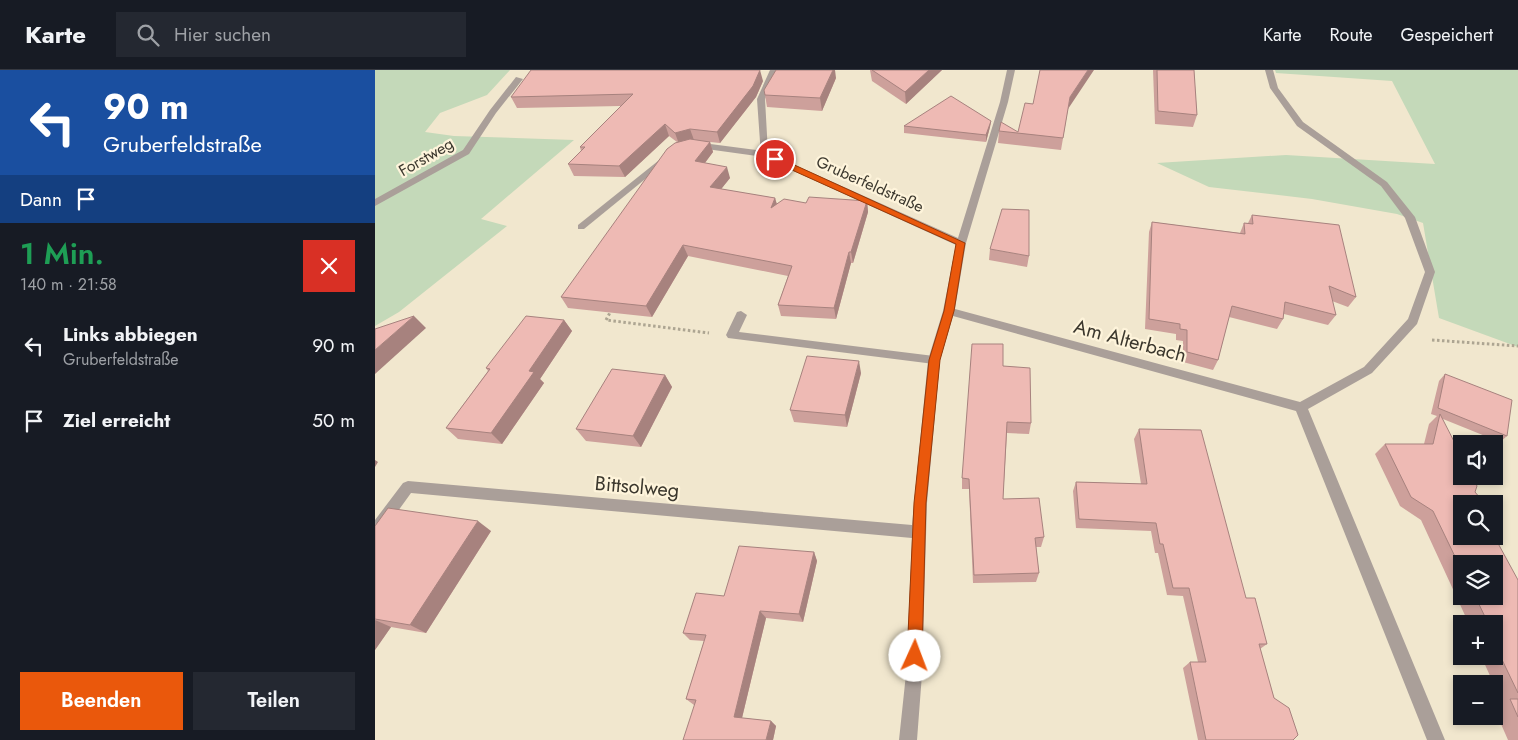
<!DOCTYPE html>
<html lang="de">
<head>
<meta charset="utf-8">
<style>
	body { margin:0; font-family:Jost,sans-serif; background:#242831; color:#f1f3f6; height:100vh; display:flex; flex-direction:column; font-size:19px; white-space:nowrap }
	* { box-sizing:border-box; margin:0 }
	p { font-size:16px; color:#9ea1a6 }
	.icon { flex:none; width:28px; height:28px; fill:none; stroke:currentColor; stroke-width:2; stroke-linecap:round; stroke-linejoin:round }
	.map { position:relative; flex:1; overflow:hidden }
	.panel { display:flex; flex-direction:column; background:#171b24; width:375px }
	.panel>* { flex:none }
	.banner { background:#1a4fa0; color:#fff; overflow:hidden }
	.buttons { position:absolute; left:1078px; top:365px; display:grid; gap:10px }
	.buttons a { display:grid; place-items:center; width:50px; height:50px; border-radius:0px; background:#171b24; box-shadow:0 2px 8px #0003; font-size:25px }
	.pin { position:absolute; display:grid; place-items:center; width:42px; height:42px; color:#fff; margin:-21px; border:2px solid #fff; border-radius:50%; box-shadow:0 1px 5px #0007 }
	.me { position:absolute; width:55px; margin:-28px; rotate:2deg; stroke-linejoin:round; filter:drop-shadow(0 0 4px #0008) }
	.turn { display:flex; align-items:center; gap:18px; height:105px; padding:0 20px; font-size:22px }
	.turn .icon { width:65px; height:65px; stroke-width:2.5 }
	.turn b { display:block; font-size:35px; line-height:42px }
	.then { display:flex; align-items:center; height:48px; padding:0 20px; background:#0003; gap:10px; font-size:19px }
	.round { display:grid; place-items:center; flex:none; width:52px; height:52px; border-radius:0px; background:#242831 }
	.summary { display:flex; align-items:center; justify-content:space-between; height:85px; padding:0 20px }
	h1 { font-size:30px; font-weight:600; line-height:38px; color:#1e9e55 }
	.cta { display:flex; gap:10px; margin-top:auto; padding:10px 20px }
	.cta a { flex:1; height:58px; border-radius:0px; background:#ea580c; color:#fff; font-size:20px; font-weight:600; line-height:58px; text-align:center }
	.cta a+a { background:#242831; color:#f1f3f6 }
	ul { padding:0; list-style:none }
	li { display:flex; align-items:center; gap:15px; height:75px; padding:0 20px }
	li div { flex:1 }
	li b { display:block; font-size:19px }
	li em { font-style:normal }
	header { display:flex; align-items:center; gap:30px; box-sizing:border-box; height:70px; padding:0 25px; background:#171b24; border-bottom:1px solid #363941 }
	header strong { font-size:24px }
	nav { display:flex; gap:28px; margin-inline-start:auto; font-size:18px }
	.search { width:350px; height:45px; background:#242831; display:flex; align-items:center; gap:12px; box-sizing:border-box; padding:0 18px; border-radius:0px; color:#9ea1a6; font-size:19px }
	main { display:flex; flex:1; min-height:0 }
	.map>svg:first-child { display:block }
	.green { fill:#c4d9b9 }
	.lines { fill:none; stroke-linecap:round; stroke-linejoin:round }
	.path { stroke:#ada592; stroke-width:3; stroke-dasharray:2.5 2.5; stroke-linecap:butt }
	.lane { fill:#aa9f99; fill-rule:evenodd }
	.street { fill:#aa9f99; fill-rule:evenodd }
	.wall { fill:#cda09b; fill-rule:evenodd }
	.shaded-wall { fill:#a7827e }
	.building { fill:#eebab4; stroke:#a7827e }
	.route { fill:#ea580c; stroke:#983908 }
	.labels { text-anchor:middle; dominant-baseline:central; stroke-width:4.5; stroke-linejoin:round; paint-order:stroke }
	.far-street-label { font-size:16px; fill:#3b372d; stroke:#fef4db }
	.street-label { font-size:20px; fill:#3b372d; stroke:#fef4db }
</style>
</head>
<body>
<header>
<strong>Karte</strong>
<div class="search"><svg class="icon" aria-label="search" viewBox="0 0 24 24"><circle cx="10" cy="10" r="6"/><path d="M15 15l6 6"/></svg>Hier suchen</div>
<nav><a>Karte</a><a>Route</a><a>Gespeichert</a></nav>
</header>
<main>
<section class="panel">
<div class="banner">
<div class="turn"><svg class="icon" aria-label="left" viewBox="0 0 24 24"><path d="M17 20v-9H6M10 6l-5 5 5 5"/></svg><div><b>90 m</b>Gruberfeldstraße</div></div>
<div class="then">Dann<svg class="icon" aria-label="arrive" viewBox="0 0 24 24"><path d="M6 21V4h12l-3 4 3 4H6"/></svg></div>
</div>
<div class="summary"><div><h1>1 Min.</h1><p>140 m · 21:58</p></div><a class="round" style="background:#d93025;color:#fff"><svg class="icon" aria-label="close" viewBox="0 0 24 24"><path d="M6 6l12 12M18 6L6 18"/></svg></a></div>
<ul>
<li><svg class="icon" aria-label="left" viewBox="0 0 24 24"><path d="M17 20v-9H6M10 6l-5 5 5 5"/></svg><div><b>Links abbiegen</b><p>Gruberfeldstraße</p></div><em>90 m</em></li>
<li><svg class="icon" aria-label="arrive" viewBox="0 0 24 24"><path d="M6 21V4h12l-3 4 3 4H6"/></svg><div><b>Ziel erreicht</b></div><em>50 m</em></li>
</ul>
<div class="cta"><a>Beenden</a><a>Teilen</a></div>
</section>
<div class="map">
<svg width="1143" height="670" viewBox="0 0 1143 670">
	<rect width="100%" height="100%" fill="#f1e7ce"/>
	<g class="green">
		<path d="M0,0H135L112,25L65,43L50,62L79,66L199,70L106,149L132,156L24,242L0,256Z"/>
		<path d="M900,0H1143V277L1064,248L1048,153L1022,144L937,129L834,117L782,93L911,85L1060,94L1017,11L901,3Z"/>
	</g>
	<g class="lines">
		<g class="path">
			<path d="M237,239L231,250L334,263"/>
			<path d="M1057,270L1143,276"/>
		</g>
		<g class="lane">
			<path d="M141,7L148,9L121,43L94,84L0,136V129L88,80L115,40Z"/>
			<path d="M320,72L389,81L393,84L389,87L317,77V73Z"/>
			<path d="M293,83L296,84V88L209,159H203V155Z"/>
			<path d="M366,241L372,245L364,262L559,286L565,290L559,294L353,268L351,265L362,242Z"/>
		</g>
		<path class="street" d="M395,0H403L390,29L393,83L583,168L625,32L632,0H640L633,32L591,173L580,239L925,332L989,297L1033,249L1050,202L1030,148L1006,116L922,56L895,18L890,0H898L903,18L928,52L1012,112L1040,147L1060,202L1042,254L997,303L933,339L1070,670H1052L921,341L578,246L565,290L552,433L547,604L542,670H524L531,604L537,468L36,423L5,466L0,468V450L28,413L33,411L537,455L553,290L568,241L581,175L386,86L382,29Z"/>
	</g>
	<g class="wall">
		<path d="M495,0H567L531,34L497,11Z"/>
		<path d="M778,0H819L822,45L818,57L780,54Z"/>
		<path d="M461,8L447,41L392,37L390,25Z"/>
		<path d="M388,11L381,27L345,73L335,72L338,82L330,93L355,108L346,119L400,128L402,134L492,131L493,142L478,193H476L461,249L406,246L403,235L413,206L313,186L277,247L193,238L186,227L302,72L294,66L250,107L199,106L193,94L206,81L205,77L246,36L142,38L136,27Z"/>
		<path d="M693,39L686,80L623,73L624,61L643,62Z"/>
		<path d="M616,51L615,57L611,72L529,63V56Z"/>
		<path d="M877,145L981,227L973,237L957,231L961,245L953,255L909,244L908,249L902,259L854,247L843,290L838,300L808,292V271L801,270V264L770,259L774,162L777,152L865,163L869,153H873Z"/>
		<path d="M615,179L654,186L652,197L614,190Z"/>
		<path d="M189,250L197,261L165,309L169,313L127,374L83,369L71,358L113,301L111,298Z"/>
		<path d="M628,296L656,353L654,364L632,363L628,429L669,467L666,477H661L664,503L661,512L598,513L594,419H587V408Z"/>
		<path d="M486,303L472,357L419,352L415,340Z"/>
		<path d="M1070,304L1132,366L1125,372L1068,349L1086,434L1143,510V670H1133L1119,638V635L1127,632L1106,586H1119V554H1094L1046,450L1025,436L1000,384L1010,374H1049L1054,354L1062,346L1056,344L1064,311ZM1086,494L1119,526H1086Z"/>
		<path d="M290,305L297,317L266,377L211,371L201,359Z"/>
		<path d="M764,359L871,528L892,574L885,579L899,628L918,670H823L808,598L815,592H823L808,526L792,525L783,483H780L776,461L701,458L698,421L701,412L766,414L759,369Z"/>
		<path d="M0,456L116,461L51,563L16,557L0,580Z"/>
		<path d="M439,482L442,491L428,552L391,548L367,648L396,651L401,656L398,670L319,635L311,629L329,571L315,570L308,563L349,526Z"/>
	</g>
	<g class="shaded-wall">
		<path d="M385,0L388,11L381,27L345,73L342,62Z"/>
		<path d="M458,0H460L461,8L447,41L445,28Z"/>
		<path d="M554,0H567L531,34L530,22Z"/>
		<path d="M713,0H719L693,39L686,80L695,27Z"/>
		<path d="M616,51L615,57L611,72V65Z"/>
		<path d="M290,54L294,66L250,107L244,96Z"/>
		<path d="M315,59L319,70L304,74L300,63Z"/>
		<path d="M335,72L338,82L323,102L320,91Z"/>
		<path d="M352,97L355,108L339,128L335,117Z"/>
		<path d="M400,128L403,139L396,138Z"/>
		<path d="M492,131L493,142L478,193L476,182Z"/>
		<path d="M308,175L313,186L277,247L271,236Z"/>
		<path d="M474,182L476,193L461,249L459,238Z"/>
		<path d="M39,246L51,258L0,304V280Z"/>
		<path d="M189,250L197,261L165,309L169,313L127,374L116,363L154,301Z"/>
		<path d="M484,291L486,303L472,357L470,345Z"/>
		<path d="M290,305L297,317L266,377L258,366Z"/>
		<path d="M0,390L3,392L0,397Z"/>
		<path d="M103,451L116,461L51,563L35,555Z"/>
		<path d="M439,482L442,491L428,552L424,544Z"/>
		<path d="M385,541L391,548L366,652L359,647Z"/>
		<path d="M0,550L16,557L0,580Z"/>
		<path d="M396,651L401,656L398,670H391Z"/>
	</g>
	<g class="building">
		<path d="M156,0H385L378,16L342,62L315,59L300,63L290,54L244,96L193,94L210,77H205L258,24L136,27Z"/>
		<path d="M401,0H458L445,28L390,25L389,20Z"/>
		<path d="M497,0H554L530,22Z"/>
		<path d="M665,0H713L695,27L688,68L624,61L626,52L643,62L650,33L658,34Z"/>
		<path d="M782,0H819L822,45L783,41Z"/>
		<path d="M576,26L616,51L611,65L529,56Z"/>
		<path d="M315,69L335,72L320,91L352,97L335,117L400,128L396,138L409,129L431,133L434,127L492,131L476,182H474L459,238L403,235L417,196L308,175L271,236L186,227L292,79L300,73Z"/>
		<path d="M627,139L654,140V186L615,179Z"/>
		<path d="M877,145L964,155L981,227L954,216L961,245L910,232L908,249L857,236L843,290L812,282V260L805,259V254L774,249L777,152L870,164L869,153L878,154Z"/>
		<path d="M39,246L0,280V259Z"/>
		<path d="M151,246L189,250L154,301L159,302L116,363L71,358L115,299L111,298Z"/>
		<path d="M597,274H628V296L655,298L656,353L632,352L628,429L664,428L669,467L660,468L664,503L599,505L594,409L587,408Z"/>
		<path d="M432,286L484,291L470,345L415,340Z"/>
		<path d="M237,299L290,305L258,366L201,359Z"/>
		<path d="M1070,304L1137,330L1132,366L1063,338Z"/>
		<path d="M1065,344L1086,385V406H1097L1102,416L1100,422L1110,434H1086V466H1119L1143,510V623L1119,573V554H1109V553H1113L1100,526H1119V494H1086V499L1058,441L1036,427L1010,374H1058Z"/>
		<path d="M764,359L826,360L871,528H880L892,574H884L899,628L914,638L923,665L918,670H831L815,592H831L814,518H798L788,474H785L781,453L704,449L701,412L772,414Z"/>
		<path d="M13,438L103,451L35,555L0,549V456Z"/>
		<path d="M364,476L439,482L424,544L385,541L359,647L396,651L391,670H308L321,630L311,629L331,565L308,563L321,523L349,526Z"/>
		<path d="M1135,629H1143V647Z"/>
	</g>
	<path class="route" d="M397,87H402L590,173L579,241L565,290L551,433L547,586L545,592L540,594L535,592L532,586L539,433L554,290L569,241L581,174L397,91Z"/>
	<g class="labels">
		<g class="far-street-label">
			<text transform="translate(51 87) rotate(-30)">Forstweg</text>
			<text transform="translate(495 114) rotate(24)">Gruberfeldstraße</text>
		</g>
		<g class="street-label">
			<text transform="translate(755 271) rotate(15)">Am Alterbach</text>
			<text transform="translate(262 417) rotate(5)">Bittsolweg</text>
		</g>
	</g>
</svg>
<div class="buttons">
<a><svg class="icon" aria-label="sound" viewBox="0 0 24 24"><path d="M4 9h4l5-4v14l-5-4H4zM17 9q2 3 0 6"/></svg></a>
<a><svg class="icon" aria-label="search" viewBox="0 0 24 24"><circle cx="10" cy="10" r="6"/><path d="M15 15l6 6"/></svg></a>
<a><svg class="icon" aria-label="layers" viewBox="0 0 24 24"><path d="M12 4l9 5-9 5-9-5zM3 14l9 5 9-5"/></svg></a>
<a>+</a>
<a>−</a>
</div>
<div class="pin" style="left:400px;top:89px;background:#d93025"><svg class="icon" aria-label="arrive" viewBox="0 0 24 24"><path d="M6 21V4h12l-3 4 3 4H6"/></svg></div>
<svg class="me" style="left:540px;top:586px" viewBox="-20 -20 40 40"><circle r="19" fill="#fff"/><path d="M0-13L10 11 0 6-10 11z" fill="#ea580c"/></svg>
</div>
</main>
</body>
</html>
